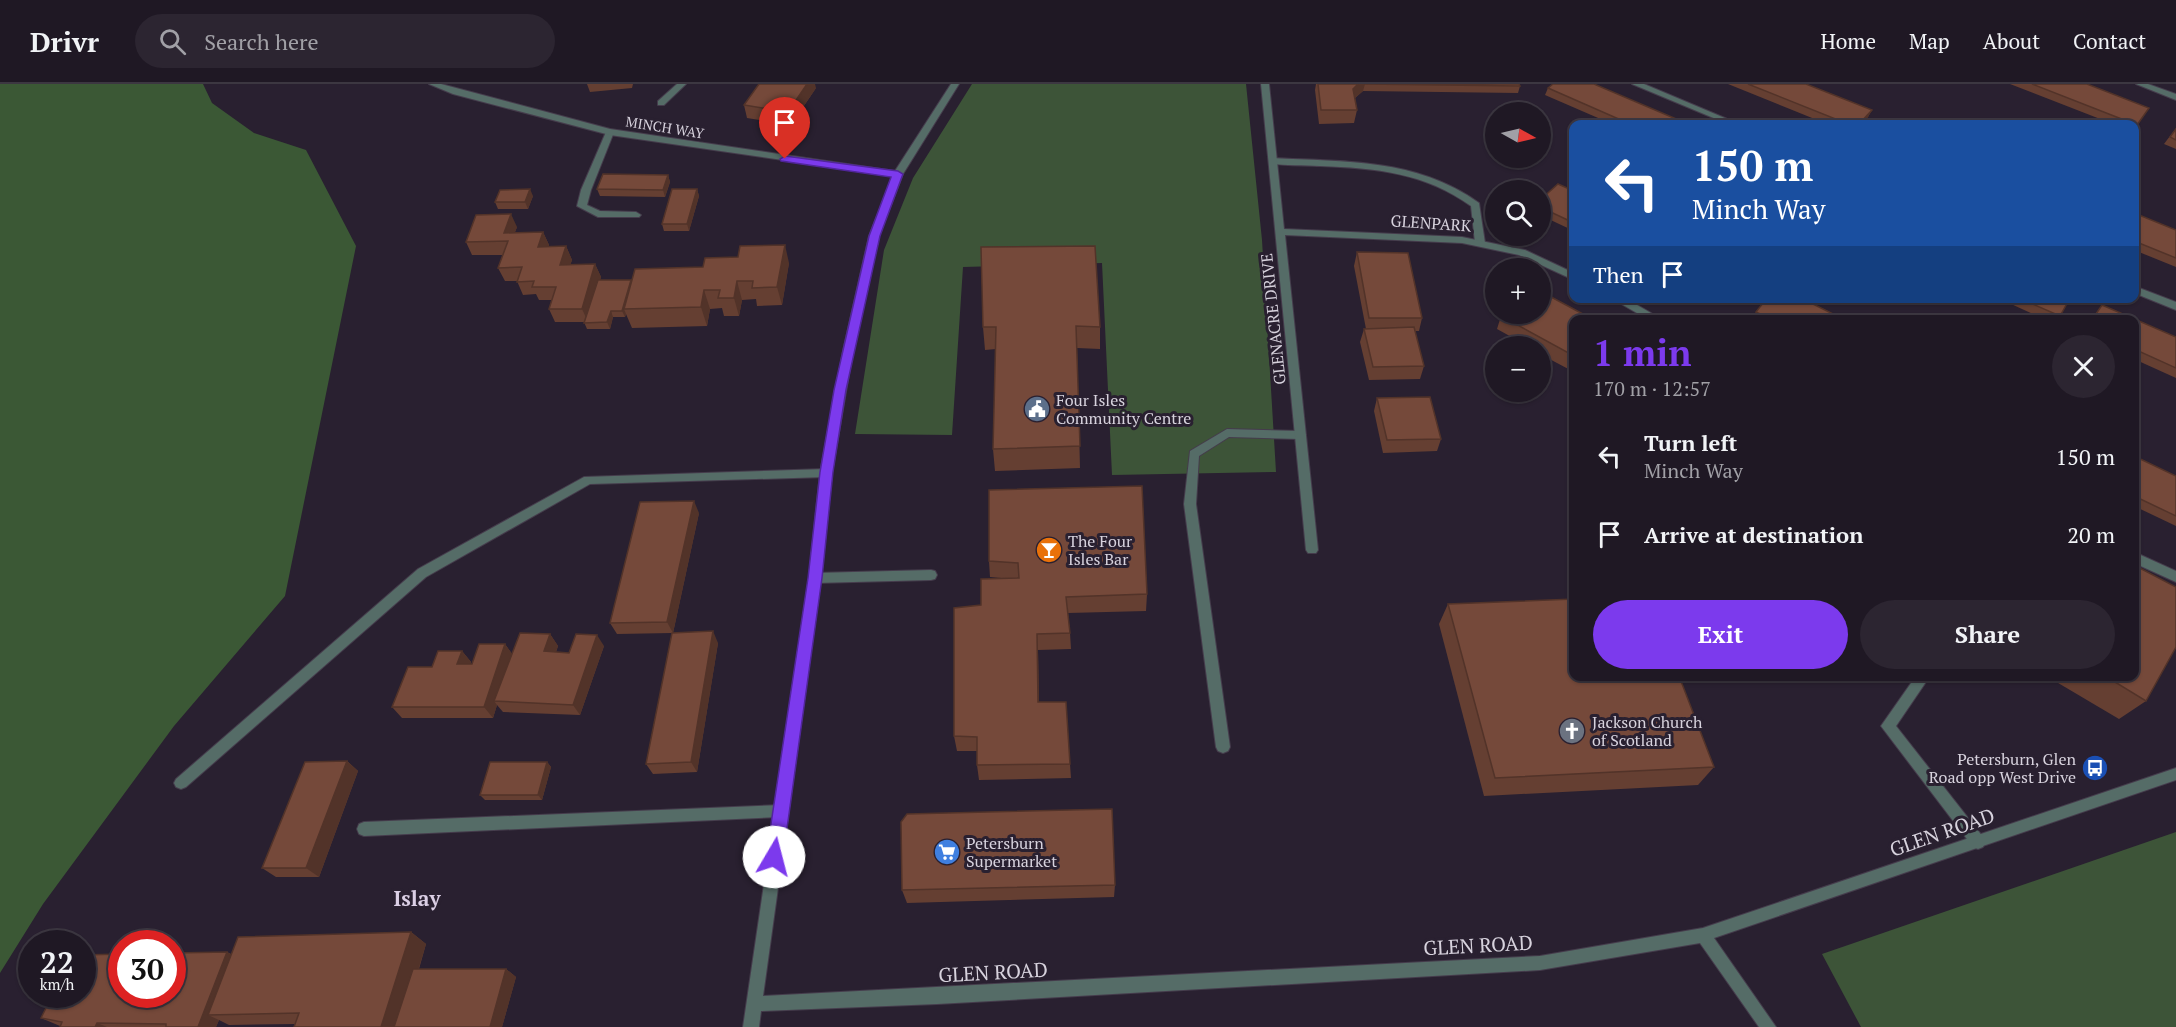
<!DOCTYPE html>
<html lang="en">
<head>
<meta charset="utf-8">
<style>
	body { margin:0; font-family:"PT Serif",serif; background:#2c2531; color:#f1f3f6; height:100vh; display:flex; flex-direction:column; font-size:22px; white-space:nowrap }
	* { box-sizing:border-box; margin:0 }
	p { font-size:20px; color:#a1a0a6 }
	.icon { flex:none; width:33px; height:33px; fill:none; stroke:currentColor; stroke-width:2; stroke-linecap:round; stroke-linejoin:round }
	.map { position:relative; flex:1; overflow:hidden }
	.side { position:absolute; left:1569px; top:231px; width:570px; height:366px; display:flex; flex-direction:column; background:#1f1824; border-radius:12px; box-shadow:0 2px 4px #0004,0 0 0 2px #3c3741 }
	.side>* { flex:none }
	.top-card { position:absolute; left:1569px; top:36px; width:570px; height:183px; border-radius:12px; box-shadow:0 2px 4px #0004,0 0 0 2px #3c3741; background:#1a4fa0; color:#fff; overflow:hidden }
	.needle { width:39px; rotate:98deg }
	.fabs { position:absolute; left:1485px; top:18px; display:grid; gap:12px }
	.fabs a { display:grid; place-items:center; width:66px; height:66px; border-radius:50%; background:#1f1824; box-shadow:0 2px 4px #0004,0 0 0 2px #3c3741; font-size:30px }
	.speed { position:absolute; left:18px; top:846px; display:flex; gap:12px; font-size:30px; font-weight:700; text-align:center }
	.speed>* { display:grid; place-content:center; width:78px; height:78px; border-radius:50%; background:#1f1824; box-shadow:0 2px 4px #0004,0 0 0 2px #3c3741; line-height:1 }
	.speed small { font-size:15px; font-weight:400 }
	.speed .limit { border:9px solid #d22; background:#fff; color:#111 }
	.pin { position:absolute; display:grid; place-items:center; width:51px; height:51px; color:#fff; margin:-62px -26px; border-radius:50% 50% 50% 0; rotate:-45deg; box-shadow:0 0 6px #0007 }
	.pin .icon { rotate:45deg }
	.me { position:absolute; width:66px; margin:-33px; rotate:8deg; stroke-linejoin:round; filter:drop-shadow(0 0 4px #0008) }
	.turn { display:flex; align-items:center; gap:21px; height:126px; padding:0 24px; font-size:27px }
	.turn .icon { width:78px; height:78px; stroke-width:2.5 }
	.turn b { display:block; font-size:42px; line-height:51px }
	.then { display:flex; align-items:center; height:57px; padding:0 24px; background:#0003; gap:12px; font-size:22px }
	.round { display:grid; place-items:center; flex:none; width:63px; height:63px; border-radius:32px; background:#2c2531 }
	.overview { display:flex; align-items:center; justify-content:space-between; height:102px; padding:0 24px }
	h1 { font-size:36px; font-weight:600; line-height:45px; color:#7c3aed }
	.action { display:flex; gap:12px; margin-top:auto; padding:12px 24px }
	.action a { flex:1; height:69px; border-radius:36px; background:#7c3aed; color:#fff; font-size:24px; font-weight:600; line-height:69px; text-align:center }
	.action a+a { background:#2c2531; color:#f1f3f6 }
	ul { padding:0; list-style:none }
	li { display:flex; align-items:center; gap:18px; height:78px; padding:0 24px }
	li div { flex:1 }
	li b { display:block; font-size:22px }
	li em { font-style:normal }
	header { display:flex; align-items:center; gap:36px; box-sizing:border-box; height:84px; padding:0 30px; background:#1f1824; border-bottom:2px solid #3c3741 }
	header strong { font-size:28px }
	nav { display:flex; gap:33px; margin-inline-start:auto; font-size:21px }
	.search { width:420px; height:54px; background:#2c2531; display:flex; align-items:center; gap:15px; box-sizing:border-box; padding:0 21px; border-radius:33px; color:#a1a0a6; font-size:22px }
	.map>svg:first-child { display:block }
	.green { fill:#3d5438 }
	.forest { fill:#3b5835 }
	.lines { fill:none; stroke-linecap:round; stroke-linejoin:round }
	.service-casing { stroke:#453c4c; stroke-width:2 }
	.minor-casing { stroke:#453c4c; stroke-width:2 }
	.service { fill:#556c67; fill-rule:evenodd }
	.minor { fill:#556c67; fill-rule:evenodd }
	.wall { fill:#653f32 }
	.shaded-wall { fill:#523329 }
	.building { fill:#75493a; stroke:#523329; stroke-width:1.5 }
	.route { fill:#7c3aed; stroke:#51269a; stroke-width:1.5 }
	.labels { text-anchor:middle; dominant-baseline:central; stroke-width:6; stroke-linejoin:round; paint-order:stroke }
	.far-street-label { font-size:14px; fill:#d7d2dd; stroke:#292030 }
	.street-label { font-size:16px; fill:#d7d2dd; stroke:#292030 }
	.poi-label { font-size:16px; fill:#d7d2dd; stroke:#292030; text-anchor:start }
	.near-street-label { font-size:20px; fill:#d7d2dd; stroke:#292030 }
	.near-neighbourhood-label { font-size:21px; font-weight:bold; fill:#dbcfe5; stroke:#292030 }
</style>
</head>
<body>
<header>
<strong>Drivr</strong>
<div class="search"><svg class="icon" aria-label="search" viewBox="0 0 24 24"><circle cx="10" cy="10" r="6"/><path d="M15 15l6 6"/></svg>Search here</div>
<nav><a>Home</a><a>Map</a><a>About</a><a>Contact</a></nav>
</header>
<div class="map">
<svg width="2176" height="943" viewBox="0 0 2176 943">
	<rect width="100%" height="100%" fill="#292030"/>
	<g class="green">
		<path d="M972,0H1246L1262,156L1276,388L1112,391L1102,179L963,183L952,351L855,350L884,166L913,94Z"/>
		<path d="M2176,748V943H1861L1822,870Z"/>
	</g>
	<path class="forest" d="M0,0H203L212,19L254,49L306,66L356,162L285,512L174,642L43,820L0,889Z"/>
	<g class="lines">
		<g class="service-casing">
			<g id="service">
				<path d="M610,45L614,48L591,106L587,121L600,127L636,128L641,131L639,133H598L577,122L581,106L606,48Z"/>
				<path d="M1272,74C1346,78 1416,74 1479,119L1485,159L1480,162L1475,159L1471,122C1425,89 1376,84 1320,82C1303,81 1285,82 1269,79V75Z"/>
				<path d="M1227,345L1300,347L1306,351L1300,355L1229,353L1199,372L1196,420L1230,663L1228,667L1223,669L1218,667L1216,663L1184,420L1190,367Z"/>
				<path d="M826,385L832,389L826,393L590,400L426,493L186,703L181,705L176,703L174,699L176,695L418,485L584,393Z"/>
				<path d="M931,486L935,487L937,491L935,495L931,496L815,499L811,498L809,494L811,490L815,489Z"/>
				<path d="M1916,592H1930L1896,642L1983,753L1985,758L1983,763L1978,765L1973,763L1881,642Z"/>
				<path d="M781,721L786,722L788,727L786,732L781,733L364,752L359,750L357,745L359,740L364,738Z"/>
			</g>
		</g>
		<g class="minor-casing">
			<g id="minor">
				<path d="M429,0H441L610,45L895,87L951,0H959L903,90L879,152L853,267L832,389L821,494L763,912L1540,872L1703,844L2176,684V696L1714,854L1776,943H1759L1700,859L1540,886L937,920L761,927L759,943H743L809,494L820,389L843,267L869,152L893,92L610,51L453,10Z"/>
				<path d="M677,0H686L664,21H658V17Z"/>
				<path d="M1261,0H1269L1284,145L1462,153L1525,166L1574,189V196L1519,171L1462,159L1285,151L1318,466L1316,469H1308L1306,466Z"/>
				<path d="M1632,0H1644L1739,40H1728Z"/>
				<path d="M2136,0H2148L2176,10V16Z"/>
				<path d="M2134,202L2176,218V226L2134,209Z"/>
				<path d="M1611,214H1625L1663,236H1649Z"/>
				<path d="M2134,468L2176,487V498L2134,479Z"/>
			</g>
		</g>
		<use href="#service" class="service"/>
		<use href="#minor" class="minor"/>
	</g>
	<g class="wall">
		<path d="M587,0H633L632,4L590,8Z"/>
		<path d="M1316,0H1519L1520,2L1518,9L1363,7L1355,14L1357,26L1354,39L1319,40L1315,6Z"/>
		<path d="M1728,0H1806L1872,26L1868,33L1861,40H1827Z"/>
		<path d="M2010,0H2087L2149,24L2134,43V40H2113Z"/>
		<path d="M816,4L791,41L747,34L744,21Z"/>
		<path d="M1548,4L1688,40H1612L1545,11Z"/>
		<path d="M2176,44V65L2164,60Z"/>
		<path d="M668,91L670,98L665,113L600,112L597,105Z"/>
		<path d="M697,105L699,112L689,147H664L662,140Z"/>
		<path d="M1574,107V147L1540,131V116Z"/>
		<path d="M533,112L528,125H498L495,118Z"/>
		<path d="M2139,131L2176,146V183L2134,166V136Z"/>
		<path d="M517,143L515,148H543L549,161V163L566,162L572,176L570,181L595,180L601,193L600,196H631L632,198L703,183L789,179L782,221L757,222L756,215L742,216L739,232H724L722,224L710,225L707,242L632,244L626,230L625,233H613L610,245H587L584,238H555L549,225L552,216H539L536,210L523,211L517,197H505L498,184L503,171H472L466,158Z"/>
		<path d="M981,163L1100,243V265L1077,264L1080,384L995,387L993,365L996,265L985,266L983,243Z"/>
		<path d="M1357,168L1422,234L1419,247H1415L1424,282L1420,295L1369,296L1360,258L1364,245H1366L1354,182Z"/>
		<path d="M1712,214H1725L1721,219Z"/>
		<path d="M1998,214H2070L2057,236H2046Z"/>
		<path d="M2102,221L2176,253V294L2134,275V236H2091Z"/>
		<path d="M1756,228L1845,236H1754L1752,235Z"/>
		<path d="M1501,232L1574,236V288L1540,270V262H1528L1497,245Z"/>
		<path d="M1377,314L1441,355L1437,367L1383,369L1374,327Z"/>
		<path d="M1574,339V355L1570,345Z"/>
		<path d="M2134,372L2176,392V442L2134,422Z"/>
		<path d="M989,406L1147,510L1146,527L1068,529L1070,549L1071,565L1038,566L1039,618L1070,680L1071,694L979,696L977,681V667H957L954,652L981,521L1001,494L990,493L989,477Z"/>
		<path d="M699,429L673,549L718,559L697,688L653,690L646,680L672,549L617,550L610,539Z"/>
		<path d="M1448,520L1714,683L1698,701L1484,712L1439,540Z"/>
		<path d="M550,550L558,562L556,568L569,569L604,562L580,631L503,628L497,621L493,634H402L392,623L432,583L462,567L471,578L470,580H472L505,560L512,570Z"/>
		<path d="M2134,592L2146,617L2119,635L2048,593Z"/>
		<path d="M347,677L358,687L319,793H276L262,784Z"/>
		<path d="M547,678L551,683L542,716H485L480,711Z"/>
		<path d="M1115,801L1114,813L907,819L902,806Z"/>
		<path d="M411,848L426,860L419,885H506L516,893L502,943H294L295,940L229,941L219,936L216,943H60V942L41,934L227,868L231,870Z"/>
	</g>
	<g class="shaded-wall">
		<path d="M807,0H815L816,4L791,41L788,28Z"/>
		<path d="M1358,0H1365L1363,7L1350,18L1353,5Z"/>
		<path d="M1872,26L1868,33L1861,40H1859Z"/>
		<path d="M668,91L670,98L665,113L663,106Z"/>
		<path d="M530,105L533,112L528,125L525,118Z"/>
		<path d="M697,105L699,112L689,147L687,140Z"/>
		<path d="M511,130L517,143L510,161L504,149Z"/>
		<path d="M543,148L549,161L545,176L538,163Z"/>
		<path d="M785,161L789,179L782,221L777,203Z"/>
		<path d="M566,162L572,176L566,194L560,181Z"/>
		<path d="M595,180L601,193L588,238L582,225Z"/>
		<path d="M631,196L633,203L624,225L626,230L625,233L622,227Z"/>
		<path d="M737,197L742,216L739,232L734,214Z"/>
		<path d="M704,206L710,225L707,242L701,223Z"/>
		<path d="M611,227L613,233L610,245L607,238Z"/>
		<path d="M694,417L699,429L673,549L667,538Z"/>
		<path d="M713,547L718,559L697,688L691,678Z"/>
		<path d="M550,550L558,562L552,579L544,567Z"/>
		<path d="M1037,550L1038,566L1039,634L1038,618Z"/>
		<path d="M597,551L604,562L580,631L573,621Z"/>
		<path d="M505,560L513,571L494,617L497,621L493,634L484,623Z"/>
		<path d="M462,567L471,578L466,591L457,580Z"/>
		<path d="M347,677L358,687L319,793L306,784Z"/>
		<path d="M547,678L551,683L542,716L538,711Z"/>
		<path d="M411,848L426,860L401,943H381Z"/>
		<path d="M227,868L241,876L208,931L219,936L216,943H198Z"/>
		<path d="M506,885L516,893L502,943H490Z"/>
		<path d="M97,939L107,943H95Z"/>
	</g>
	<g class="building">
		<path d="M759,0H807L788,28L744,21Z"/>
		<path d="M1318,0H1358L1353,5L1357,26H1321Z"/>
		<path d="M1364,0H1519L1520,2Z"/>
		<path d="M1553,0H1594L1688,40H1630L1548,4Z"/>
		<path d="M1748,0H1806L1872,26L1859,40H1848Z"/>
		<path d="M2032,0H2087L2149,24L2137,41Z"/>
		<path d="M1899,37L1909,40H1896Z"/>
		<path d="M2176,45V56L2170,53Z"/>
		<path d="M603,90L668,91L663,106L597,105Z"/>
		<path d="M1558,100L1574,107V139L1540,123V116Z"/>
		<path d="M530,105L525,118H495L500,106Z"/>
		<path d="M672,105H697L687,140H662Z"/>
		<path d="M511,130L504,149L543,148L538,163L566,162L560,181L595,180L582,225H549L556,203H532L534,197L517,198L522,183L498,184L508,157L466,158L476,131Z"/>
		<path d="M2139,131L2176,146V174L2134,157V138Z"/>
		<path d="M785,161L777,203L752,204L753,197H737L734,214H718L720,206H704L701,223L624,225L635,185L703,183L705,174L738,173L740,162Z"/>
		<path d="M1095,162L1100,243L1076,242L1080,362L993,365L996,243H983L981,163Z"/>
		<path d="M1357,168L1408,169L1422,234H1369Z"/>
		<path d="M598,196H631L622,227H611L607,238L584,239Z"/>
		<path d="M1540,207L1594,236H1574V272L1501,232L1504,230H1540Z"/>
		<path d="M1767,214H1801L1845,236H1772L1756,228Z"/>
		<path d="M2019,214H2070L2060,232Z"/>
		<path d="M2102,221L2176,253V284L2134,265V236H2092Z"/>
		<path d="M1414,243L1424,282L1373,283L1364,245Z"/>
		<path d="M1430,313L1441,355L1387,356L1377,314Z"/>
		<path d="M2134,372L2176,392V432L2134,412Z"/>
		<path d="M1142,402L1147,510L1066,513L1070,549L1037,550L1038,618H1066L1070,680L977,681V653L954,652V524L981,521V495L1019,494L1018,479L989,477V406Z"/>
		<path d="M694,417L667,538L610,539L640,418Z"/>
		<path d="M2134,481L2176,503V563L2146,617L2105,592H2134Z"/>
		<path d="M1574,515V592H1679L1714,683L1495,694L1448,520Z"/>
		<path d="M713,547L691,678L646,680L672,549Z"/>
		<path d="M520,549L550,550L544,567L569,569L576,550L597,551L573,621L494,617Z"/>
		<path d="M479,560H505L484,623H392L408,583H432L438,567H462L457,580H472Z"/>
		<path d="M347,677L306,784H262L305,678Z"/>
		<path d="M490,678H547L538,711H480Z"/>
		<path d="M1112,725L1115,801L902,806L901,738L907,730Z"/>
		<path d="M411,848L381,943H294L299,929L208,931L238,853Z"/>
		<path d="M227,868L198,943H166V940L97,939L95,943H60L62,938L41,934L53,910H82V871L122,870V910H172V869Z"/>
		<path d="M413,885H506L490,943H394Z"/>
	</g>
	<path class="route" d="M785,72L898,87L903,90L880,152L846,306L833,388L822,494L783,773L780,779L774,781L769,779L766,773L808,494L820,388L834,306L869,152L891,93L781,77L780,75Z"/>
	<defs>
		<g id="civic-disc" transform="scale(1.35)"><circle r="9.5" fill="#5c6f8a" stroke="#292030"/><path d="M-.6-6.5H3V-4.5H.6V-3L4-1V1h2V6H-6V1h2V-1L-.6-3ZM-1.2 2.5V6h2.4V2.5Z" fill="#fff"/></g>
		<g id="bar-disc" transform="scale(1.35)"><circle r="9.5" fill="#e8710a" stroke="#292030"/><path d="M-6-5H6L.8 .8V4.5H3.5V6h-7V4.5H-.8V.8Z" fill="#fff"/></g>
		<g id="church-disc" transform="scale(1.35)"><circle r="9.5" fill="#6b7280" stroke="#292030"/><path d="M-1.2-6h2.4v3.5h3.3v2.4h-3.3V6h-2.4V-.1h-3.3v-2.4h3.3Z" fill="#fff"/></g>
		<g id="bus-disc" transform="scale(1.35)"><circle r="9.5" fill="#1a4fb4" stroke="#292030"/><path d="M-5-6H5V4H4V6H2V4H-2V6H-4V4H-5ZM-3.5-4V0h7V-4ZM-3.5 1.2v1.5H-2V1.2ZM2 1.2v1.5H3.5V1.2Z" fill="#fff"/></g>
		<g id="supermarket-disc" transform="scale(1.35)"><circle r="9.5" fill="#3f7fe0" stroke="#292030"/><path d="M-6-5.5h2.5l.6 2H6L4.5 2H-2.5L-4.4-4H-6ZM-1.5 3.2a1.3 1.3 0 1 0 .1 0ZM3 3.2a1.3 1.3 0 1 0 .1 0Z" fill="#fff"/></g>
	</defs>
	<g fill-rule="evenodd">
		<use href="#civic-disc" x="1037" y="325"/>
		<use href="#bar-disc" x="1049" y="466"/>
		<use href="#church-disc" x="1572" y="647"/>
		<use href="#bus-disc" x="2095" y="684"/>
		<use href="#supermarket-disc" x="947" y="768"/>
	</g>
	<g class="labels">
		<g class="far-street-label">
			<text transform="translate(665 43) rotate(9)">MINCH WAY</text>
		</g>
		<g class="street-label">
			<text transform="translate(1431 139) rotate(4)">GLENPARK</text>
			<text transform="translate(1273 235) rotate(-96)">GLENACRE DRIVE</text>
		</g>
		<g class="poi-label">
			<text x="1056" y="316">Four Isles<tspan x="1056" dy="18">Community Centre</tspan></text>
			<text x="1068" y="457">The Four<tspan x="1068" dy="18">Isles Bar</tspan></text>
			<text x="1592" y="638">Jackson Church<tspan x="1592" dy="18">of Scotland</tspan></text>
			<text x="2076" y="675" text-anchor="end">Petersburn, Glen<tspan x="2076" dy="18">Road opp West Drive</tspan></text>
			<text x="966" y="759">Petersburn<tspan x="966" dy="18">Supermarket</tspan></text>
		</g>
		<g class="near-street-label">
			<text transform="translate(1942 748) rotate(-19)">GLEN ROAD</text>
			<text transform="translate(1478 861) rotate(-3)">GLEN ROAD</text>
			<text transform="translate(993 888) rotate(-3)">GLEN ROAD</text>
		</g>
		<g class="near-neighbourhood-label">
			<text x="417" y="814">Islay</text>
		</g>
	</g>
</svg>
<div class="fabs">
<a><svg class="needle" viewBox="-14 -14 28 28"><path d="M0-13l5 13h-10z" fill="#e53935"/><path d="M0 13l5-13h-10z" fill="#a1a0a6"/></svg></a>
<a><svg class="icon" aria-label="search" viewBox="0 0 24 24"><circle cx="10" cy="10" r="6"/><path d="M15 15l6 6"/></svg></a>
<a>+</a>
<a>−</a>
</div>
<div class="speed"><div>22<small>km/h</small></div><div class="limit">30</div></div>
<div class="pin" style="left:785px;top:75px;background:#d93025"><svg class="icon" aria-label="arrive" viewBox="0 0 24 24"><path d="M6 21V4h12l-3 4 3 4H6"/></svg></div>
<svg class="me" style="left:774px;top:773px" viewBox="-20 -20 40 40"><circle r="19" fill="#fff"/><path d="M0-13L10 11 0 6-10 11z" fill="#7c3aed"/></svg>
<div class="top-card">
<div class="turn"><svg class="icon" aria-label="left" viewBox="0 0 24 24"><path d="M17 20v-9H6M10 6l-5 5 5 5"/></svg><div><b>150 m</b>Minch Way</div></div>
<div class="then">Then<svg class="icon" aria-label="arrive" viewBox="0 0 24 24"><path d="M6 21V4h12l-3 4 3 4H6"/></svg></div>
</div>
<section class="side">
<div class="overview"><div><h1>1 min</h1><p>170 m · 12:57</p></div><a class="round"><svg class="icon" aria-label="close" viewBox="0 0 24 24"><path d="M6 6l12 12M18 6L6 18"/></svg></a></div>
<ul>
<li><svg class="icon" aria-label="left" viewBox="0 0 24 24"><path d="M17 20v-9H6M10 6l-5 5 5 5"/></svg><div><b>Turn left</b><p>Minch Way</p></div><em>150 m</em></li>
<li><svg class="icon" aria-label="arrive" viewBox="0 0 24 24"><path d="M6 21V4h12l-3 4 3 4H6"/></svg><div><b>Arrive at destination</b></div><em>20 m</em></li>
</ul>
<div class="action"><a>Exit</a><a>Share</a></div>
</section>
</div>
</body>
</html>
